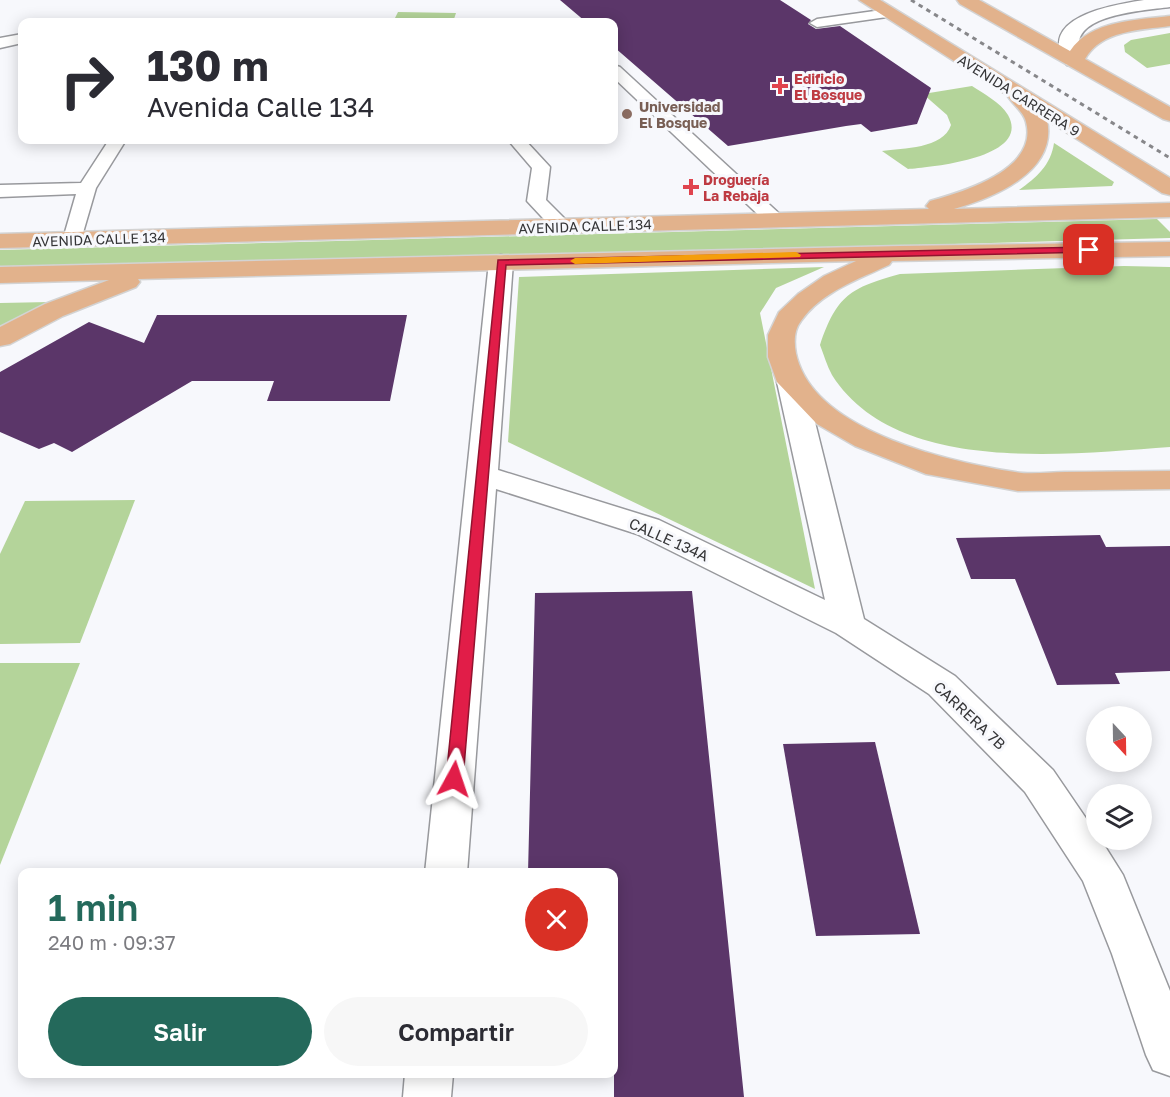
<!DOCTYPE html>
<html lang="es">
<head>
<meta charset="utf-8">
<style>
	body { margin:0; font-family:"Golos Text",sans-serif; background:#f7f7f7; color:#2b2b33; height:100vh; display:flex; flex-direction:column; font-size:22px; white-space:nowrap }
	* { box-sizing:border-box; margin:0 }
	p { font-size:20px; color:#7c7c81 }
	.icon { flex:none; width:33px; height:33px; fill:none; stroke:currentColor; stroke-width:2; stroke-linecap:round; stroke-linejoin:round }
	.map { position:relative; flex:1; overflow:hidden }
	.drawer { position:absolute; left:18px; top:868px; width:600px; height:210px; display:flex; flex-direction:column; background:#fff; border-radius:12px; box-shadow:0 3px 15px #0003 }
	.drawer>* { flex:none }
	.guide { position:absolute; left:18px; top:18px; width:600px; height:126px; border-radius:12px; box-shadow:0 3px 15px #0003; background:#fff; color:#2b2b33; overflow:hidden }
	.needle { width:39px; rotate:158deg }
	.fabs { position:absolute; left:1086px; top:706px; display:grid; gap:12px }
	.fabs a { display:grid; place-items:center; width:66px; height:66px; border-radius:50%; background:#fff; box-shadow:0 3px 15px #0003; font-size:30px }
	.pin { position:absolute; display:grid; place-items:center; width:51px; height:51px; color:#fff; margin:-26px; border-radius:12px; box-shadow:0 3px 9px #0006 }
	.me { position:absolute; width:66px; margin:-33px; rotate:5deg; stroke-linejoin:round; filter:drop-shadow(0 0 4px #0008) }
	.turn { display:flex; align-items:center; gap:21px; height:126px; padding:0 30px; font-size:27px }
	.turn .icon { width:78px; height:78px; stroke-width:2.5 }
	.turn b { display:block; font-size:42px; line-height:51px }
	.round { display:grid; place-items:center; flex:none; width:63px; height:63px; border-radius:32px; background:#f7f7f7 }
	.overview { display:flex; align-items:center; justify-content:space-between; height:102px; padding:0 30px }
	h1 { font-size:36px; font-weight:600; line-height:45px; color:#24695b }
	.button { display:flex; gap:12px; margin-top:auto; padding:12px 30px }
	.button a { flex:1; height:69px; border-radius:36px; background:#24695b; color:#fff; font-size:24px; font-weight:600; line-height:69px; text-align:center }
	.button a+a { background:#f7f7f7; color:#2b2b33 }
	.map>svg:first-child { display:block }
	.green { fill:#b4d49a }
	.building { fill:#5b3669 }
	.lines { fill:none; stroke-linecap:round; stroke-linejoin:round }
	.service-casing { stroke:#98999d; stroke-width:3 }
	.minor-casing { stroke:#98999d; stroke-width:3 }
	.primary-casing { stroke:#d3d3d3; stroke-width:3 }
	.service { fill:#fff; fill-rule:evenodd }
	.minor { fill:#fff; fill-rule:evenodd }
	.primary { fill:#e2b28c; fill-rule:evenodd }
	.rail { stroke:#87878a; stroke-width:3; stroke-dasharray:4.5 4.5; stroke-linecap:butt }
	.route { fill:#e11d48; stroke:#92132f; stroke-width:1.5 }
	.slow { fill:#f59e0b }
	.health-dot { fill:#e0444e; stroke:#f7f8fc; stroke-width:2 }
	.education-dot { fill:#8d6e63; stroke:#f7f8fc; stroke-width:2 }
	.labels { text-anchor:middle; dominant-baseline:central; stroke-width:6; stroke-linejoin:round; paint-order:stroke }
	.far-health-label { font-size:14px; font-weight:bold; fill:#be3a42; stroke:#f7f8fc; text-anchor:start }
	.far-street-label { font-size:14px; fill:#363638; stroke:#f7f8fc }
	.far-education-label { font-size:14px; font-weight:bold; fill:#785e54; stroke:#f7f8fc; text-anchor:start }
	.street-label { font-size:15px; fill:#363638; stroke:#f7f8fc }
</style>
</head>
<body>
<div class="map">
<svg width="1170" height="1097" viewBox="0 0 1170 1097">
	<rect width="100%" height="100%" fill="#f7f8fc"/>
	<g class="green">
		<path d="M398,12L456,13L453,22H393Z"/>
		<path d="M1170,33V64L1147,68L1125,52L1124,45L1131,40Z"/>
		<path d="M972,86C984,94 1000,102 1008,115C1032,158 931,167 908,169L882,151C903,148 943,149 951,125L947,115L923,94Z"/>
		<path d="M1054,143L1114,182L1112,186L1019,190C1036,178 1051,165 1054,143Z"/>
		<path d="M1157,219L1170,232V238L0,270V250Z"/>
		<path d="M1124,266L1170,267V447C1068,454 896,476 832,375C827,366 824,355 820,345C837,295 850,288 900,274Z"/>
		<path d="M824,267L776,288L760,313L815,589L508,442L519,277Z"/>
		<path d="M50,302L0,326V303Z"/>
		<path d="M135,500L80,643L0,644V554L25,501Z"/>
		<path d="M0,663H80L0,865Z"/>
	</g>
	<g class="building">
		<path d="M560,0H780L811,20L808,24L816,29L840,26L931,88L917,124L871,132L861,124L846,126L728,146L614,47V22H586Z"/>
		<path d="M157,315H407L390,401H267L274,381H192L72,452L54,443L39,449L0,432V372L89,322L144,343Z"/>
		<path d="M1100,535L1106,547L1170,546V671L1115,673L1120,684L1057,685L1015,579H971L956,538Z"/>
		<path d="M692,591L744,1097H614V873H528L535,593Z"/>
		<path d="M875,742L920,934L816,936L783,744Z"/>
	</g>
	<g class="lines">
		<g class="service-casing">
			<g id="service">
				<path d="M889,9L896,13L894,16L817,27L810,23L817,19Z"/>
				<path d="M22,34V43L0,48V38Z"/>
				<path d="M614,65L620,67L783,217L786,221L783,225H769L614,78Z"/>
				<path d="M109,140H126L96,188L80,243H66L63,239L76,194L0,197V185L81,183Z"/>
				<path d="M508,140H525L550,167L546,200L568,222L571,226L568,230H554L527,201L532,168Z"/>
			</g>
		</g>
		<g class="minor-casing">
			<g id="minor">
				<path d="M1144,0H1170V7C1141,11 1057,15 1084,61L1081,65H1067C1034,17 1113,5 1144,0Z"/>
				<path d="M501,255L510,257L513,262L498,470L659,520L825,600L777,382L781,376L791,374L801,376L805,382L864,619L955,676L1053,770L1096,833V840H1101L1123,875L1170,991V1076L1153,1070L1146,1055L1112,954L1083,881L1025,792L929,694L836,633L637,534L496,489L467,873H425L489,262L492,257Z"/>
				<path d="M405,1074H453L451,1097H403Z"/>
			</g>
		</g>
		<g class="primary-casing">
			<g id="primary">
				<path d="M859,0H880L1170,178V195L1162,193L1047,120C1058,172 993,198 954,209L1170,203V217L0,248V234L929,209L926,206L930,201C962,192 1039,170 1026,122C1024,112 1012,104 1007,95Z"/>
				<path d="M957,0H979L1070,51C1091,20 1137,20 1170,16V26C1141,30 1101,30 1085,59L1170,107V121L1163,119L960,4Z"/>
				<path d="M1170,242V256L892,261L889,265C859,279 821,292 801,321C792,332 794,351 799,364C824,433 950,462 1015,472C1031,475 1049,472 1065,472C1100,472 1135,471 1170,471V489L1018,491L926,474L855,446L817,424L777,382L768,357V335L779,312L798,294L824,276L856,261L138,279L140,282L136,287L63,316L10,344L0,346V327L45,304L109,280L0,283V267L900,246Z"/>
			</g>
		</g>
		<use href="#service" class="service"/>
		<use href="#minor" class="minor"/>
		<use href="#primary" class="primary"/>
		<path class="rail" d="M911,0L1170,158"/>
	</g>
	<path class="route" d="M1089,247L1094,250L1092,252L506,265L463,779L460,784L454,786L449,784L446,779L498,260Z"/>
	<path class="slow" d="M796,252L801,255L800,257L575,264L570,261L575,258Z"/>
	<g class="health-dot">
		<path d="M777 77h6v6h6v6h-6v6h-6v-6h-6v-6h6z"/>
		<path d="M688 178h6v6h6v6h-6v6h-6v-6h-6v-6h6z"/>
	</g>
	<circle class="education-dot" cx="627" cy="114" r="6"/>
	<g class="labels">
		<g class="far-health-label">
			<text x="794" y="78">Edificio<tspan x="794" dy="16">El Bosque</tspan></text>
			<text x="703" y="179">Droguería<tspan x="703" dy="16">La Rebaja</tspan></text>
		</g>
		<g class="far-street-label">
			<text transform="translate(1019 95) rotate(32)">AVENIDA CARRERA 9</text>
			<text transform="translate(585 226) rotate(-2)">AVENIDA CALLE 134</text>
			<text transform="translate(99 239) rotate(-2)">AVENIDA CALLE 134</text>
		</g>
		<g class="far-education-label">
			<text x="639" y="106">Universidad<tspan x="639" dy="16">El Bosque</tspan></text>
		</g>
		<g class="street-label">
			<text transform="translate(669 539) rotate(24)">CALLE 134A</text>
			<text transform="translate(970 715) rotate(43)">CARRERA 7B</text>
		</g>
	</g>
</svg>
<div class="fabs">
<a><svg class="needle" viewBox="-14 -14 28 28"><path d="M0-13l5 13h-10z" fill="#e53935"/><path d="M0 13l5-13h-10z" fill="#7c7c81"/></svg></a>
<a><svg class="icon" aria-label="layers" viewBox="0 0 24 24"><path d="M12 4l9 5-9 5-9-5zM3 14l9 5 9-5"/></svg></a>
</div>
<div class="pin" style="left:1089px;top:250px;background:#d93025"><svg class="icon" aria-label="arrive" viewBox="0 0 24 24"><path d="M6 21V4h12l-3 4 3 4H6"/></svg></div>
<svg class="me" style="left:454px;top:779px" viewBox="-20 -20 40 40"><path d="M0-17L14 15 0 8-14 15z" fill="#e11d48" stroke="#fff" stroke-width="4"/></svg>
<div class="guide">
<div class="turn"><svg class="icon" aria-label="right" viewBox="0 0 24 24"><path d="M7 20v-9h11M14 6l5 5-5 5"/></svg><div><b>130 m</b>Avenida Calle 134</div></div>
</div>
<section class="drawer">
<div class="overview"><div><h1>1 min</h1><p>240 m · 09:37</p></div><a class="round" style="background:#d93025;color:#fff"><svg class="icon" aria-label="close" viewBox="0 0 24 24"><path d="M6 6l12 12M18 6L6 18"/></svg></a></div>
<div class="button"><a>Salir</a><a>Compartir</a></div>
</section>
</div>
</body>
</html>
